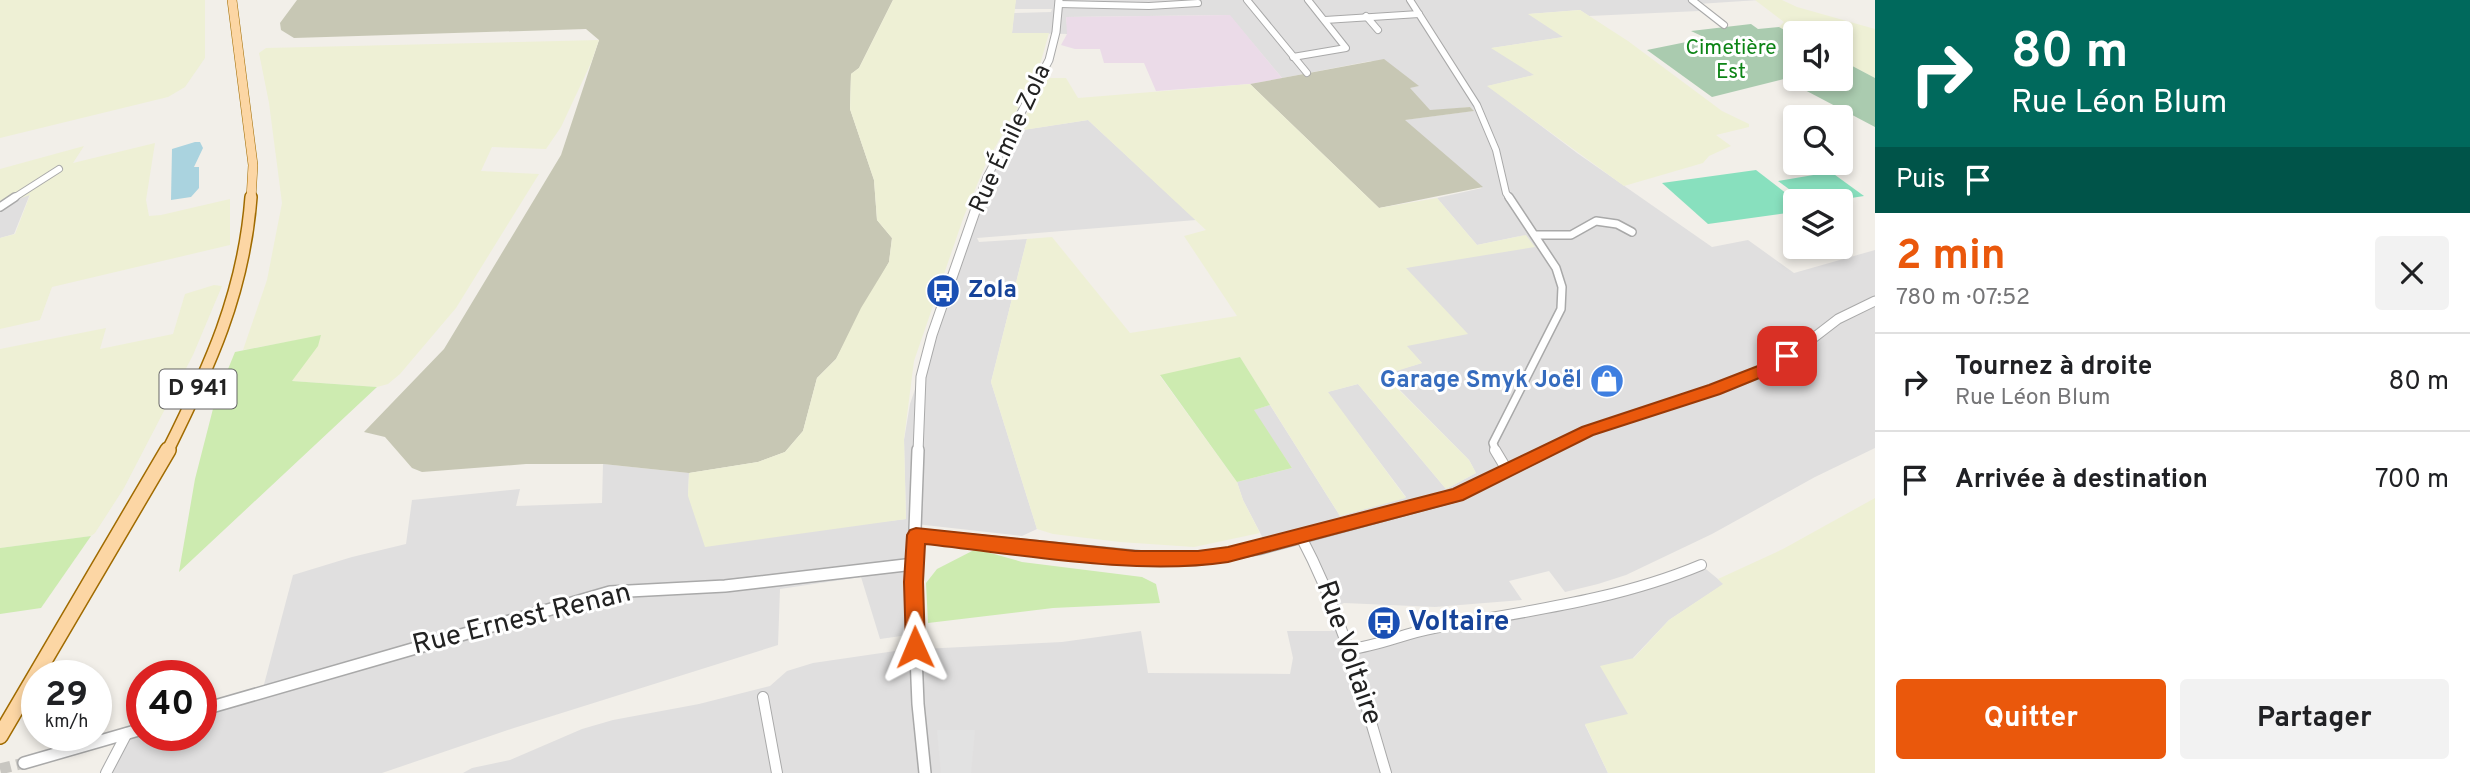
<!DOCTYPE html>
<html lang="fr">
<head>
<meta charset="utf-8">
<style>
	body { margin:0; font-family:Overpass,sans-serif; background:#f2f2f2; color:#202124; height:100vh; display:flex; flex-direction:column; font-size:26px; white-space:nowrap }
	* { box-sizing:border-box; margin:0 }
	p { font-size:23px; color:#757577 }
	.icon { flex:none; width:38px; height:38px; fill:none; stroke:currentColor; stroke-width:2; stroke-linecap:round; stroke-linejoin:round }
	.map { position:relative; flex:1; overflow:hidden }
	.drawer { display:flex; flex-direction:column; background:#fff; width:595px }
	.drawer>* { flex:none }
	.hud { background:#00695c; color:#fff; overflow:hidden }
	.buttons { position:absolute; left:1783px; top:21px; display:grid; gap:14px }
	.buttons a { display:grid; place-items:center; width:70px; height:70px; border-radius:7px; background:#fff; box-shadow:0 4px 10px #0003; font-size:35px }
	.speed { position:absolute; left:21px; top:660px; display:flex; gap:14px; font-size:35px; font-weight:700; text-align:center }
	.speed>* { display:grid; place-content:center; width:91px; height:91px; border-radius:50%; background:#fff; box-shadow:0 4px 10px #0003; line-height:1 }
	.speed small { font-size:18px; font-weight:400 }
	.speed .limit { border:10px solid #d22; background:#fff; color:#111 }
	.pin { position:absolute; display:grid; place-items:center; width:60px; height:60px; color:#fff; margin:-30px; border-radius:14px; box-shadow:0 4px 10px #0006 }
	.me { position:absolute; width:77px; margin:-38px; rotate:359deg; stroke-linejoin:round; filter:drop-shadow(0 0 5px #0008) }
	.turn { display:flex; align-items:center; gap:24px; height:147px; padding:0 21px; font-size:32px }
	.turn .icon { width:91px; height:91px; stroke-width:2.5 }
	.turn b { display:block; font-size:49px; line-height:60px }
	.then { display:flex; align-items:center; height:66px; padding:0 21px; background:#0003; gap:14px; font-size:26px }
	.round { display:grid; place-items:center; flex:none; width:74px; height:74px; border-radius:7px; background:#f2f2f2 }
	.overview { display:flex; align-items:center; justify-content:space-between; height:119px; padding:0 21px }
	h1 { font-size:42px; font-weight:700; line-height:52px; color:#ea580c }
	.primary-button { display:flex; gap:14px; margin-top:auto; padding:14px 21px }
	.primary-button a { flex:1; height:80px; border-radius:7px; background:#ea580c; color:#fff; font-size:28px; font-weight:700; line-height:80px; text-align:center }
	.primary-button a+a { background:#f2f2f2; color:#202124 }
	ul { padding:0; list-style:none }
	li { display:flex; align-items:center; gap:21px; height:98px; padding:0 21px; border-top:2px solid #e0e0e0 }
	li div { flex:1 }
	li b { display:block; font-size:26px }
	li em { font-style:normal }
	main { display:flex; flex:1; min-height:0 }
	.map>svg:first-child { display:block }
	.residential { fill:#e0dfdf }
	.industrial { fill:#ebdbe8 }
	.construction { fill:#c7c7b4 }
	.farmland { fill:#eef0d5 }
	.grass { fill:#cdebb0 }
	.cemetery { fill:#aacbaf }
	.pitch { fill:#88e0be }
	.parking { fill:#e2e2e2 }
	.water { fill:#aad3df }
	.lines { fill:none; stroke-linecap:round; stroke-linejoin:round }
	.tertiary-tunnel { stroke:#c8c6c1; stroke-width:11; stroke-dasharray:11 6; stroke-linecap:butt }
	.minor-far2-casing { stroke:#a9a9a9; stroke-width:8 }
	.minor-far1-casing { stroke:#a9a9a9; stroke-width:10 }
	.minor-casing { stroke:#a9a9a9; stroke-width:12 }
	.tertiary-far2-casing { stroke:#a9a9a9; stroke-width:9 }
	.tertiary-far1-casing { stroke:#a9a9a9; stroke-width:11 }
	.tertiary-casing { stroke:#a9a9a9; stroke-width:14 }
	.primary-far2-casing { stroke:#a06b00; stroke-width:10 }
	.primary-far1-casing { stroke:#a06b00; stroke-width:14 }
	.primary-casing { stroke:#a06b00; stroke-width:18 }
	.minor-far2 { stroke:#fff; stroke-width:6 }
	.minor-far1 { stroke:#fff; stroke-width:7 }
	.minor { stroke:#fff; stroke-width:10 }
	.tertiary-far2 { stroke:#fff; stroke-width:7 }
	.tertiary-far1 { stroke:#fff; stroke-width:9 }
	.tertiary { stroke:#fff; stroke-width:11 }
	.primary-far2 { stroke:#fcd6a4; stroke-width:9 }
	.primary-far1 { stroke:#fcd6a4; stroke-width:11 }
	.primary { stroke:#fcd6a4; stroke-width:15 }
	.route { fill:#ea580c; stroke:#983908; stroke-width:2 }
	.labels { text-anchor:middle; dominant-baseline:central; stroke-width:6; stroke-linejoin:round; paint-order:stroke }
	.far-park-label { font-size:21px; fill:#0c8416; stroke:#fff }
	.shield { fill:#fff; stroke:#646464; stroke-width:2 }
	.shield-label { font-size:23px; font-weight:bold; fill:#222 }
	.street-label { font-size:24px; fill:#222; stroke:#fff }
	.transit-label { font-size:24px; font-weight:bold; fill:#164399; stroke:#fff; text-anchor:start }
	.shop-label { font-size:24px; font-weight:bold; fill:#366cbe; stroke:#fff; text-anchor:end }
	.near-street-label { font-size:28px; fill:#222; stroke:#fff }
	.near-transit-label { font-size:28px; font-weight:bold; fill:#164399; stroke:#fff; text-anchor:start }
</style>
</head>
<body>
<main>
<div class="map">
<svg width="1875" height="773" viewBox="0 0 1875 773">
	<rect width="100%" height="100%" fill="#f2efe9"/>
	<g class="residential">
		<path d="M1016,0H1759L1698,4L1705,10L1699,11L1589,16L1580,10L1529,14L1564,37L1492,48L1535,75L1488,86L1577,153L1712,247L1748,240L1794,273L1875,250V448L1815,477L1712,534L1626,575L1598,584L1565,592L1549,571L1509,581L1522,600L1435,607L1344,603L1338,606L1336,613L1305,543L1267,546L1243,500L1237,482L1292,468L1253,410L1270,405L1340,516L1406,497L1327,392L1358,384L1446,489L1476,473L1469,460L1384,374L1422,363L1406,346V268L1525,235L1477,245L1437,198L1482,188L1404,120L1473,111L1470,107L1430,111L1409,88L1418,86L1371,61L1282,78L1229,15L1066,17L1068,34L1012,33L1014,13L1051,12L1052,9H1014Z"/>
		<path d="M1088,120L1196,220L977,238L979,242L1027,239L991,382L1037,529L1022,536L916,524L915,634L880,639L861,577L780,589L778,645L514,728L382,773H106L127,733L142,729V735H201V710L262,692L293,575L352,557L406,544L412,500L520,489L516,506L602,503L603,464L689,473L688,496L863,524L906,519L904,440L910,404L969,229L1009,132Z"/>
		<path d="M30,194L14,234L0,238V205Z"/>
		<path d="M1701,565L1724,584L1669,620L1633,658L1628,715L1585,725L1608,773H463L472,768L510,760L582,729L613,720L699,704L770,686L787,671L813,663L902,650L1062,642L1141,631L1148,673L1290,674L1293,658L1287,631H1331L1341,624L1350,648L1543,611Z"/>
	</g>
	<path class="industrial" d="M1230,15L1282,78L1250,84L1156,91L1144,63H1104L1100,49H1075L1061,45L1067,34L1066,17Z"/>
	<g class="construction">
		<path d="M297,0H893L859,68L851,74L850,109L874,180L877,220L892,238L889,262L836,359L817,378L803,431L785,452L758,462L689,473L603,464H526L422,472L412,468L385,437L364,432L444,349L561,155L599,40L586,29L294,38L281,30L280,23Z"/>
		<path d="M1384,59L1419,86L1410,88L1430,110L1470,107L1474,111L1405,120L1483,187L1379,208L1250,84Z"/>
	</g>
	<g class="farmland">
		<path d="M0,0H205V58L185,87L168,97L0,138Z"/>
		<path d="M893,0H1016L1012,33H1049L1037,75L987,161L964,216L914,361L904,439L906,519L705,547L688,496L689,473L758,462L785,452L803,431L817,378L836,359L861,308L889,262L892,238L877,220L874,180L850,109L851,74L859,68Z"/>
		<path d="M1755,0H1782L1797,7L1875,29V78L1841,60V33H1796L1795,36L1779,27L1784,22Z"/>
		<path d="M1580,10L1628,41L1722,111L1749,124V127L1716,135L1731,146L1709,156L1703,163L1624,186L1487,86L1534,75L1491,48L1563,37L1528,14Z"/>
		<path d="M599,40L591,63L561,127L546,149L492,147L481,171L539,174L456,308L400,374L388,384L377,387L292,381L321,336L243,350L267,280L282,203L269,103L259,53L266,48Z"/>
		<path d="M1048,78H1066L1078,98L1250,84L1379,208L1437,198L1477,245L1526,235L1535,247L1406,268L1468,334L1407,346L1422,363L1384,375L1469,460L1476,473L1446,489L1358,384L1328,392L1406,498L1340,516L1240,357L1160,376L1237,482L1243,500L1260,533L1194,547L1120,542L1053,534L1037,529L991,382L1027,239L1052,237L1130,333L1237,316L1184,236L1206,230L1088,120L1017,131Z"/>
		<path d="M155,143L146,200L149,216L161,215L230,199V245L52,287L40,320L0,329V238L15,234L30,195L0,205V169L84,146L73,163Z"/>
		<path d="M214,285L222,286L193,355L124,488L95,533L91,536L0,548V349L106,328L100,349L173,334L185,294Z"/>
		<path d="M1875,498V773H1608L1585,724L1628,714L1600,666L1634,658L1669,620L1723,584L1718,579L1783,549Z"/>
	</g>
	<g class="grass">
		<path d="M321,335L318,346L292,381L377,387L179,572L195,479L215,401L235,352Z"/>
		<path d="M1240,357L1270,405L1254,410L1292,468L1237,482L1160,375Z"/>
		<path d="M91,536L41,608L0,614V548Z"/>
		<path d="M976,549L1022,562L1142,577L1156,584L1160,603L1053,608L928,623L926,583L937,569Z"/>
	</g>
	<path class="cemetery" d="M1751,24L1758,29L1779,27L1795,36L1796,79H1841V60L1875,78V127L1784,79L1712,97L1647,50L1706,38L1691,31Z"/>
	<g class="pitch">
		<path d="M1756,170L1796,201L1795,212L1708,224L1662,183Z"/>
		<path d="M1831,172L1864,196L1832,201H1805L1778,181Z"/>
	</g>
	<path class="parking" d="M937,730H975L971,773H941Z"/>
	<path class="water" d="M195,142H200L203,148L194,167H199V188L191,197L171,200L172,149Z"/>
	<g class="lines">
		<path class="tertiary-tunnel" d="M0,769L24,763"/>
		<g class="minor-far2-casing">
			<g id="minor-far2">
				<path d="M1247,0L1307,73"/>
				<path d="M1410,0L1477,105L1496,150L1506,193L1510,199"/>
				<path d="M1692,0L1724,25"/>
				<path d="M1059,4L1149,6L1198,3"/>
				<path d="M1366,16L1378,30"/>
				<path d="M1325,20L1419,14"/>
				<path d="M1293,57L1346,48L1308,0"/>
				<path d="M12,199L59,169"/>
			</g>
		</g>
		<g class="minor-far1-casing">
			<g id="minor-far1">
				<path d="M0,207L15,197"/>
				<path d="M1535,235H1571L1596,221L1617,224L1632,232"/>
				<path d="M1496,452L1493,443L1561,309L1562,287L1556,268L1509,197"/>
			</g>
		</g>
		<g class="minor-casing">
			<g id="minor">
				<path d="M1495,450L1507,470"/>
				<path d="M1301,537C1341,612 1362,692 1386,773"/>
				<path d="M1350,649C1379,646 1405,633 1434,628C1525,611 1615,601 1701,565"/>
				<path d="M763,697L777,773"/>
				<path d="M106,773L127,733"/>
			</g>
		</g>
		<g class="tertiary-far2-casing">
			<path id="tertiary-far2" d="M979,199L987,177L1049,60L1056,32L1059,0"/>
		</g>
		<g class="tertiary-far1-casing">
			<g id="tertiary-far1">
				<path d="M918,452L921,377L932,335L980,197"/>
				<path d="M1545,452L1588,431L1715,390L1763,370L1799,349L1838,319L1875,301"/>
			</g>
		</g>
		<g class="tertiary-casing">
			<g id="tertiary">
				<path d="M918,450L913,582L918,704L925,773"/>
				<path d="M916,535L1171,560L1198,559L1261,548L1457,495L1549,450"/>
				<path d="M201,710L610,592L725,586L914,564"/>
				<path d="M24,763L142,729"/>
			</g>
		</g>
		<g class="primary-far2-casing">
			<path id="primary-far2" d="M232,0L253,165L251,199"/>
		</g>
		<g class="primary-far1-casing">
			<path id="primary-far1" d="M167,452C209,368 244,293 251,197"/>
		</g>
		<g class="primary-casing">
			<path id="primary" d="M0,736L168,450"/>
		</g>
		<use href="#minor-far2" class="minor-far2"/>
		<use href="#minor-far1" class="minor-far1"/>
		<use href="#minor" class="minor"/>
		<use href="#tertiary-far2" class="tertiary-far2"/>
		<use href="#tertiary-far1" class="tertiary-far1"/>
		<use href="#tertiary" class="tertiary"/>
		<use href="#primary-far2" class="primary-far2"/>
		<use href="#primary-far1" class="primary-far1"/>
		<use href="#primary" class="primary"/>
	</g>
	<path class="route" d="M1787,351L1792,352L1795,356L1792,360L1769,374L1720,394L1593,435L1463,500L1228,562C1134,576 1020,554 925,544L923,582L925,647L922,653L915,655L908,653L906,647L904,582L907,535L910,530L916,528L1135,551H1198L1228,547L1453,489L1582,427L1709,385L1758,366Z"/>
	<defs>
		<g id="bus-disc" transform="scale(1.75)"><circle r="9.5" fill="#1a4fb4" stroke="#fff"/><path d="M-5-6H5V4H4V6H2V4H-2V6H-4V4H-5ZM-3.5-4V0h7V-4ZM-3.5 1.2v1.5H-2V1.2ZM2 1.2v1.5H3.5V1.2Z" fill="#fff"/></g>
		<g id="shop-disc" transform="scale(1.75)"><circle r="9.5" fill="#3f7fe0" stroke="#fff"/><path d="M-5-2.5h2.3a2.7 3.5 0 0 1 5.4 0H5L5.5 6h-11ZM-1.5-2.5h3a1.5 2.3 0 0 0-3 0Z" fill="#fff"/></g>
	</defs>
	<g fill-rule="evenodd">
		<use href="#bus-disc" x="943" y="291"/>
		<use href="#shop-disc" x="1607" y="381"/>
		<use href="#bus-disc" x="1384" y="623"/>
	</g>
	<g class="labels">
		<g class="far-park-label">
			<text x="1731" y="48">Cimetière<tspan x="1731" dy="24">Est</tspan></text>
		</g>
		<rect class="shield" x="159.5" y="369.5" width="77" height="39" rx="5"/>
		<g class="shield-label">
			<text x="198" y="389">D 941</text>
		</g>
		<g class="street-label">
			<text transform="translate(1011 139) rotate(-65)">Rue Émile Zola</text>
		</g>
		<g class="transit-label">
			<text x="968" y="291">Zola</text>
		</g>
		<g class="shop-label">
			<text x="1582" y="381">Garage Smyk Joël</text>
		</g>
		<g class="near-street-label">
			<text transform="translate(522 620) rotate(-14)">Rue Ernest Renan</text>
			<text transform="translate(1348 653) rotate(71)">Rue Voltaire</text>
		</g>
		<g class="near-transit-label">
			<text x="1408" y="623">Voltaire</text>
		</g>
	</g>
</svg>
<div class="buttons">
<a><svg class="icon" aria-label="sound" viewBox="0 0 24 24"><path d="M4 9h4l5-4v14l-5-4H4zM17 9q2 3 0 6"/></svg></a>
<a><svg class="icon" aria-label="search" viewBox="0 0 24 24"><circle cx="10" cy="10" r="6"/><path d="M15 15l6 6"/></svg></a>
<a><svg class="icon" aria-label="layers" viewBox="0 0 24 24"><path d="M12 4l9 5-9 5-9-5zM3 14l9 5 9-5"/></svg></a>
</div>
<div class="speed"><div>29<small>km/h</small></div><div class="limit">40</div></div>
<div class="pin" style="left:1787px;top:356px;background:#d93025"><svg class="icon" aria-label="arrive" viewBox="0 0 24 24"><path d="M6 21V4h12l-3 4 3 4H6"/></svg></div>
<svg class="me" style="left:915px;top:647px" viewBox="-20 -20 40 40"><path d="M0-17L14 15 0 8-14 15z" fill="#ea580c" stroke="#fff" stroke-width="4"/></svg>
</div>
<section class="drawer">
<div class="hud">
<div class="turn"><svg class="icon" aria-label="right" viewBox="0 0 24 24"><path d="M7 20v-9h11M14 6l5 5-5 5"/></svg><div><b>80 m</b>Rue Léon Blum</div></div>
<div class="then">Puis<svg class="icon" aria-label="arrive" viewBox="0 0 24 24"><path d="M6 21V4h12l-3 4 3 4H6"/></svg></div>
</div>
<div class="overview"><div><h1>2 min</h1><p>780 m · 07:52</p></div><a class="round"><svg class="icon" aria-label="close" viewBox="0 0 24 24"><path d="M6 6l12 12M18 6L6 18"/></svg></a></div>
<ul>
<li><svg class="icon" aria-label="right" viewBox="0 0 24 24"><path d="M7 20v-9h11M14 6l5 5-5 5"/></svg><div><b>Tournez à droite</b><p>Rue Léon Blum</p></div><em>80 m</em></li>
<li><svg class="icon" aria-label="arrive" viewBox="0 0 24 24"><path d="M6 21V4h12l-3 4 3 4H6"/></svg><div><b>Arrivée à destination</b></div><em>700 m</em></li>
</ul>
<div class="primary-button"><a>Quitter</a><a>Partager</a></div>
</section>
</main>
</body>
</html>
